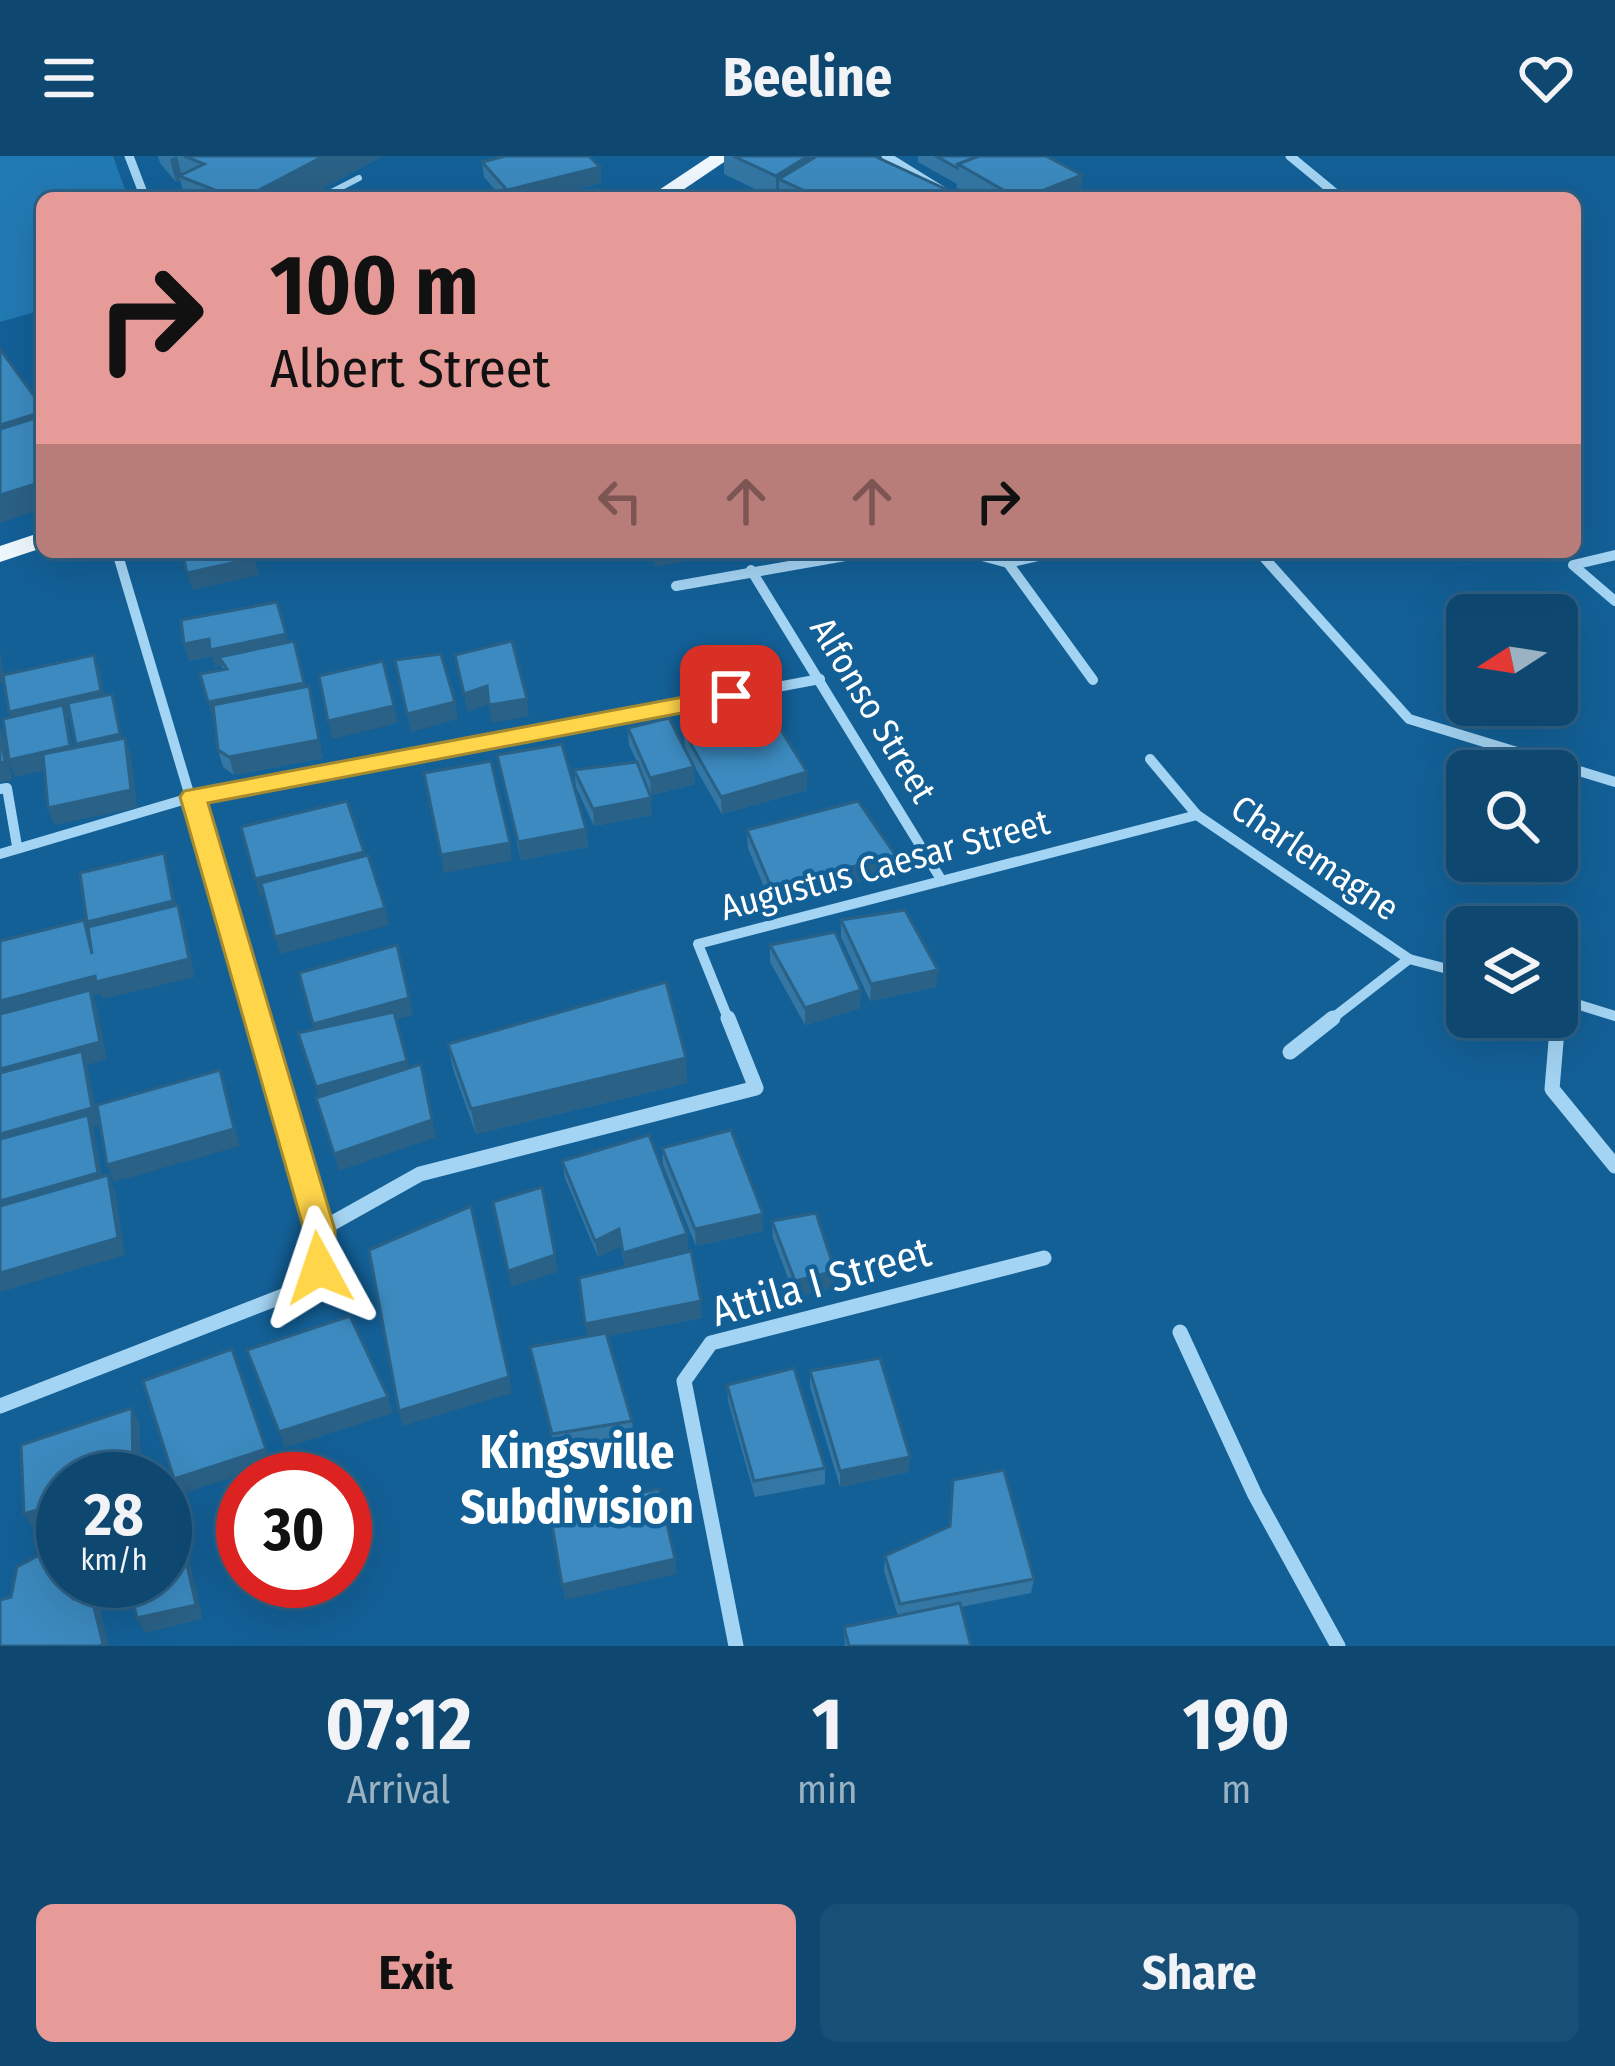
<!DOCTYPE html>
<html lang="en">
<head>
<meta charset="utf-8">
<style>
	body { margin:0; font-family:"Fira Sans Condensed",sans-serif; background:#174f76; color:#f1f3f6; height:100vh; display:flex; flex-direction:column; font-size:45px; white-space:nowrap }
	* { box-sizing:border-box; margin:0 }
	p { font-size:39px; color:#9bb2c3 }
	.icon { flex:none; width:66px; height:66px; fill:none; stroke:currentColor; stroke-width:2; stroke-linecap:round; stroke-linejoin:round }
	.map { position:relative; height:1490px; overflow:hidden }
	.details { display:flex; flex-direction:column; background:#0e4871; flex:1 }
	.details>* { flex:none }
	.top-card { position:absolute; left:36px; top:36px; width:1545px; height:366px; border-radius:18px; box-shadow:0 12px 48px #0002,0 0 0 3px #2e6084; background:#e69b98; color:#111; overflow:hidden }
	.needle { width:78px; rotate:258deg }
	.buttons { position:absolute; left:1446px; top:438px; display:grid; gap:24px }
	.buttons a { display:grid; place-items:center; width:132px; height:132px; border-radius:18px; background:#0e4871; box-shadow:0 12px 48px #0002,0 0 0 3px #2e6084; font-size:60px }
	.speed { position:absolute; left:36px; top:1296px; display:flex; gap:24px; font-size:60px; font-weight:700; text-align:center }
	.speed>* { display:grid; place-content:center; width:156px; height:156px; border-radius:50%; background:#0e4871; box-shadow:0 12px 48px #0002,0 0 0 3px #2e6084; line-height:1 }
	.speed small { font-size:30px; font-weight:400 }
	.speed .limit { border:18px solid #d22; background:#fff; color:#111 }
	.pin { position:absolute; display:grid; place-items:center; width:102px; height:102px; color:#fff; margin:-51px; border-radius:24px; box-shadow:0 6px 18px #0006 }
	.me { position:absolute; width:132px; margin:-66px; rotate:355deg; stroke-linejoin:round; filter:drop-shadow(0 0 9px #0008) }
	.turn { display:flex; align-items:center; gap:42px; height:252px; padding:0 36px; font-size:54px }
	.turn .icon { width:156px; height:156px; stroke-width:2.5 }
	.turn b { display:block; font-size:84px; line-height:102px }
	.lanes { display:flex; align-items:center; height:114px; padding:0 36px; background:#0003; justify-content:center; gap:60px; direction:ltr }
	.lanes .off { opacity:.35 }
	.eta { display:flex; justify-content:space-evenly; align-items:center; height:204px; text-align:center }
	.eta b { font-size:72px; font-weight:700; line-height:84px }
	.button { display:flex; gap:24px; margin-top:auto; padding:24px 36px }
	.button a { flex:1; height:138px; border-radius:18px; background:#e69b98; color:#111; font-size:48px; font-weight:700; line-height:138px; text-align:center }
	.button a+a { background:#174f76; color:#f1f3f6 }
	header { display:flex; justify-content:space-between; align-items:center; height:156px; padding:0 36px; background:#0e4871; font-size:54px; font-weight:700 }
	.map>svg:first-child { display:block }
	.green { fill:#227ab4 }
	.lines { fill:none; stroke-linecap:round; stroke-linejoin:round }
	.service { stroke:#a4d4f3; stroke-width:6 }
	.minor-far2 { stroke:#a4d4f3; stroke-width:9 }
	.minor-far1 { stroke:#a4d4f3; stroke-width:10 }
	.minor { stroke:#a4d4f3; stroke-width:15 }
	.primary { fill:#f0f8ff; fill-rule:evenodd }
	.wall { fill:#3477a4 }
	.shaded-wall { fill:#2a6186 }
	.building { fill:#3c8abf; stroke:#2a6186; stroke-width:3 }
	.route { fill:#ffd54a; stroke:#a68a30; stroke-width:3 }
	.labels { text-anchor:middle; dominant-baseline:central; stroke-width:9; stroke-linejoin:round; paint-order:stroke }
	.street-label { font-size:36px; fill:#fff; stroke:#136097 }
	.near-street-label { font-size:42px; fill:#fff; stroke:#136097 }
	.near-neighbourhood-label { font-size:48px; font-weight:bold; fill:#fff; stroke:#136097 }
</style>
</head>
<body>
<header><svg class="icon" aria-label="menu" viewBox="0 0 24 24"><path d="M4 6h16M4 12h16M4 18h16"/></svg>Beeline<svg class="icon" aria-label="heart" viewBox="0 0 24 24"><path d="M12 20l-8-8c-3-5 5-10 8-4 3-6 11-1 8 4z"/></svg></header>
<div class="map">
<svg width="1615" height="1490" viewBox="0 0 1615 1490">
	<rect width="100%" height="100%" fill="#136097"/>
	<path class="green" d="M0,0H113L128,42H42V154L0,166Z"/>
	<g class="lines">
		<path class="service" d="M320,42L359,22"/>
		<g class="minor-far2">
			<path d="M129,0L145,42"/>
			<path d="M886,0L954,42"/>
			<path d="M1290,0L1341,42"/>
		</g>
		<g class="minor-far1">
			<path d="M117,396L257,865"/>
			<path d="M967,396L1008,407L1056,396"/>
			<path d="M1259,396L1409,563L1615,626"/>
			<path d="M1615,399L1573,409L1615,445"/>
			<path d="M1008,407L1093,524"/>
			<path d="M751,414L942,725"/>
			<path d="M676,430L868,396"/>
			<path d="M1150,603L1197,659L1409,803L1467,818"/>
			<path d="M0,633L7,632L17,690"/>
			<path d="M0,698L193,641L820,523"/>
			<path d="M1557,842L1615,860"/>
			<path d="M729,865L698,788L1197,659"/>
			<path d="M1329,865L1409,803"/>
			<path d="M1558,865L1560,843"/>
		</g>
		<g class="minor">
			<path d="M1558,862L1552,933L1615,1010"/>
			<path d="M1290,896L1333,862"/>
			<path d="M320,1074L420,1018L756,932L728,862"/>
			<path d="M1180,1176L1255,1339L1338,1490"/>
			<path d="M0,1250L301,1133L319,1112L320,1074L257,862"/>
			<path d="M736,1490L684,1225L711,1187L1044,1102"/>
		</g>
		<g class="primary">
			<path d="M710,0H733L671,42H647Z"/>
			<path d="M42,376V392L0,406V390Z"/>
		</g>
	</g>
	<g class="wall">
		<path d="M158,0H383L305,42H185L180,24L176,26L160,7Z"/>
		<path d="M724,0H874L965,42H773L724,18Z"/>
		<path d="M918,0H1046L1082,19L1080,42H976L956,31L957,28L918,6Z"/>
		<path d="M482,6L600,11L601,27L538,42H502L484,21Z"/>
		<path d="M571,396H639L638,404H572Z"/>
		<path d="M288,487L305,531L323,602L234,619L223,611L218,594L214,563L200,518L223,514L222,509L215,511L212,500L189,505L184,488Z"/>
		<path d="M628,572L695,628L651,639L640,614L652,659L594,670L576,631L574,614L637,606L629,589Z"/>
		<path d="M684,576L807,634L722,658L685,594Z"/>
		<path d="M497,599L586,673L588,691L521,704Z"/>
		<path d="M747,674L895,717L771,748L748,692Z"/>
		<path d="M841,764L936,831L870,845L841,781Z"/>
		<path d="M770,789L860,852L805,869L770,806Z"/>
		<path d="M448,888L687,927L476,978L453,913Z"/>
		<path d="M662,992L763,1075L696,1090L663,1009Z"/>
		<path d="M562,1005L687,1078L688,1095L702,1162L607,1180L632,1265L634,1281L555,1294L530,1191L587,1180L625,1111L621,1090L598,1101L565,1022Z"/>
		<path d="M772,1065L834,1131L795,1141L773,1082Z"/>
		<path d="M810,1215L908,1316L840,1331L810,1231Z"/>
		<path d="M727,1229L825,1312V1328L755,1341L728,1245Z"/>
		<path d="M885,1400L1034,1423L1031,1437L961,1451L971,1490H845L844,1471L898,1460L884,1415Z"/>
	</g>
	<g class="shaded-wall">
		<path d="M177,0L182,21L179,20L180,24L176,26L170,3Z"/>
		<path d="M324,0H383L305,42H244Z"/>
		<path d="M808,0H843L779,23V41L776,42V20Z"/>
		<path d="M600,11L601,27L538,42H508L507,34Z"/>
		<path d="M1082,19L1080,42H1024Z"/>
		<path d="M42,256V283L0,296V269Z"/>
		<path d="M42,326V353L0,367V339Z"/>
		<path d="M654,396H712L713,400L655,411Z"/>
		<path d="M255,402L259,419L192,434L187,417Z"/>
		<path d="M286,478L290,495L219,501L222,509L215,511L212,500L189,505L184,488L209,483Z"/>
		<path d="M0,493L5,526L0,527Z"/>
		<path d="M94,499L100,516L107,553L67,562L76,607L15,621L9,605L12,624L0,626V572L6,589L15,573L9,556Z"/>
		<path d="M304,527L308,544L213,563L208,546Z"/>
		<path d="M487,530L489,548L467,556L464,538Z"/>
		<path d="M112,538L125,596L82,606L76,588Z"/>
		<path d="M527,543L529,560L492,567L489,549Z"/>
		<path d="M455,546L458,563L411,576L407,558Z"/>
		<path d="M313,548L323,602L234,619L229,601Z"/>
		<path d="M394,550L398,567L332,583L328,565Z"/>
		<path d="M125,582L131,599L137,652L54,669L48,652Z"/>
		<path d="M694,611L695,628L651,639L650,622Z"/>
		<path d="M807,616V634L722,658L721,641Z"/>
		<path d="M651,642L652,659L594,670L593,653Z"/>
		<path d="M586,673L588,691L521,704L518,686Z"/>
		<path d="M510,687L512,704L444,717L441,699Z"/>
		<path d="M364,696L368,713L260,741L255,723Z"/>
		<path d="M164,697L169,715L179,762L94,783L87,766Z"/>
		<path d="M896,700L895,717L771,748V731Z"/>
		<path d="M178,749L184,767L195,821L103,843L100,838L93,840L97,851L107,903L87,909L99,969L93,971L105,1034L0,1053V845Z"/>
		<path d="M385,752L389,769L280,798L275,781Z"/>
		<path d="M938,814L936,831L870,845L871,828Z"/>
		<path d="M861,834L860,852L805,869V852Z"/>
		<path d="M409,842L413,859L318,885L313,868Z"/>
		<path d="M686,902L687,927L476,978L471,953Z"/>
		<path d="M407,905L411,922L320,948L316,931Z"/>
		<path d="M421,908L436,981L339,1015L334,998Z"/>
		<path d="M220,914L240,990L114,1026L107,1009Z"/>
		<path d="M108,1019L115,1036L125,1099L0,1136V1117Z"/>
		<path d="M763,1058V1075L696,1090L695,1073Z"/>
		<path d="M619,1073L621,1090L598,1101L595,1085Z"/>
		<path d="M687,1078L688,1095L625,1114L623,1097Z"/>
		<path d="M555,1099L558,1116L511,1131L508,1115Z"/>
		<path d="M835,1115L834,1131L795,1141V1125Z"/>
		<path d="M701,1145L702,1162L588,1184L585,1168Z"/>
		<path d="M238,1209L272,1309L181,1338L174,1323Z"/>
		<path d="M509,1221L512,1237L403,1270L399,1255Z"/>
		<path d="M388,1241L393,1257L285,1292L279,1276Z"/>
		<path d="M132,1252L140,1268L141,1323H133Z"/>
		<path d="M910,1301L908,1316L840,1331V1315Z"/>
		<path d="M63,1346V1364L33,1373L24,1358Z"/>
		<path d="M176,1360L183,1375L203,1463L145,1477L137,1462Z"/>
		<path d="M675,1403L677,1418L565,1444L562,1429Z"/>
		<path d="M67,1425H71L82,1458L73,1443Z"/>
		<path d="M91,1439L100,1454L109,1490H99Z"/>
	</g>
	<g class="building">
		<path d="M184,0H324L244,42H235L179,20L204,8Z"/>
		<path d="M505,0H589L600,11L507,34L482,6Z"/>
		<path d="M733,0H808L776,20Z"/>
		<path d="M817,0H874L965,42H820L779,23Z"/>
		<path d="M936,0H979L958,8L957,12Z"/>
		<path d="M979,0H1046L1082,19L1024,42H1017L958,8Z"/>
		<path d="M0,193L42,251V256L0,269Z"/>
		<path d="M42,260V326L0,339V273Z"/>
		<path d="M182,396H254L255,402L187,417Z"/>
		<path d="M277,446L286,478L210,494L209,483L184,488L181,464Z"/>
		<path d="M294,485L304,527L208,546L200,518L227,513L219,501Z"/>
		<path d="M512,485L527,543L489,549L487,530L464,538L455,499Z"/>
		<path d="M441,498L455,546L407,558L395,504Z"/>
		<path d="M94,499L101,535L9,556L3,519Z"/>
		<path d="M383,505L394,550L328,565L319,520Z"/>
		<path d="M309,530L319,584L229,601L218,594L213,549Z"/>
		<path d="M112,538L120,578L76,588L68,547Z"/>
		<path d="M63,549L70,590L9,604L3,563Z"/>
		<path d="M768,553L807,616L721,641L684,576Z"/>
		<path d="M669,562L694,611L650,622L628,572Z"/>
		<path d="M0,573L5,606L0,607Z"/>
		<path d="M125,582L131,634L48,652L43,598Z"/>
		<path d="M562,588L586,673L518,686L497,599Z"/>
		<path d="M491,605L510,687L441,699L424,617Z"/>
		<path d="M637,606L651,642L593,653L574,614Z"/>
		<path d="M347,645L364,696L255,723L241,671Z"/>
		<path d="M858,645L896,700L771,731L747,674Z"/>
		<path d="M164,697L173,745L87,766L80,717Z"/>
		<path d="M368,699L385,752L275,781L261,727Z"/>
		<path d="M178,749L189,803L96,826L95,820L0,845V785L84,764L92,798L88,771Z"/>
		<path d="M905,754L938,814L871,828L841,764Z"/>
		<path d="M835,776L861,834L805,852L770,789Z"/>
		<path d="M397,789L409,842L313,868L299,817Z"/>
		<path d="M666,826L686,902L471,953L448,888Z"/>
		<path d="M90,834L100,886L0,913V858Z"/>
		<path d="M394,856L407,905L316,931L298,877Z"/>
		<path d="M82,895L92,952L0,978V917Z"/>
		<path d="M421,908L432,964L334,998L316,942Z"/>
		<path d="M220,914L234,973L107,1009L97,949Z"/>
		<path d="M88,959L98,1017L0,1045V983Z"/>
		<path d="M731,974L763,1058L695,1073L662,992Z"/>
		<path d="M649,979L687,1078L623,1097L619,1073L595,1085L562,1005Z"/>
		<path d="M108,1019L118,1082L0,1117V1050Z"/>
		<path d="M542,1031L555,1099L508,1115L493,1046Z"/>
		<path d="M471,1050L509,1221L399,1255L369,1094Z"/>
		<path d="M816,1057L835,1115L795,1125L772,1065Z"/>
		<path d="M691,1095L701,1145L585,1168L579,1122Z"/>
		<path d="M350,1160L388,1241L279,1276L247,1194Z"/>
		<path d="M606,1177L632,1265L552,1278L530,1191Z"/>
		<path d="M232,1193L266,1293L174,1323L143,1225Z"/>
		<path d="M880,1202L910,1301L840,1315L810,1215Z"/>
		<path d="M794,1212L825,1312L754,1325L727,1229Z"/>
		<path d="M132,1252L133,1323H63V1346L24,1358L21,1289Z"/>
		<path d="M1004,1314L1034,1423L900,1448L885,1400L950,1370L953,1324Z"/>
		<path d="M659,1333L675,1403L562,1429L550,1356Z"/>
		<path d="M176,1360L196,1449L137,1462L128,1425H165V1363Z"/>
		<path d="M56,1390L63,1412V1425H67L73,1443L91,1439L103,1488L99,1490H0V1444L11,1441L17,1411Z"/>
		<path d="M960,1447L971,1490H849L844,1471Z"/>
	</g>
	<path class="route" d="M731,532L739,535V546L208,647L335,1074V1112L330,1122L319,1126L308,1122L303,1112L304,1074L180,641L184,635Z"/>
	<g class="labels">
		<g class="street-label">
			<text transform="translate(873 554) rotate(59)">Alfonso Street</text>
			<text transform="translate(1315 702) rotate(34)">Charlemagne</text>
			<text transform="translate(885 709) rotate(-15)">Augustus Caesar Street</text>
		</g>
		<g class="near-street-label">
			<text transform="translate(821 1126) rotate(-16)">Attila I Street</text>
		</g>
		<g class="near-neighbourhood-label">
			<text x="577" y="1296">Kingsville<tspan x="577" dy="55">Subdivision</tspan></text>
		</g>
	</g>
</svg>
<div class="buttons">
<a><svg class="needle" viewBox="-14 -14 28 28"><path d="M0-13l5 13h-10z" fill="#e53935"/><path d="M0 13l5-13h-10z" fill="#9bb2c3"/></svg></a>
<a><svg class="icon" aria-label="search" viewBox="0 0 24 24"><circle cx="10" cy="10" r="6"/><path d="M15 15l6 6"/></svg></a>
<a><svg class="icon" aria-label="layers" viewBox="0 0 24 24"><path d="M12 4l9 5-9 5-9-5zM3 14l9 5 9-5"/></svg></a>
</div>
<div class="speed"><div>28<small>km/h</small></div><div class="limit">30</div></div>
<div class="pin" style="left:731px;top:540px;background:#d93025"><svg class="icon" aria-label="arrive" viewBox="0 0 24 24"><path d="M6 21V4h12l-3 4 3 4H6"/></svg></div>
<svg class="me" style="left:319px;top:1112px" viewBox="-20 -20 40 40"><path d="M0-17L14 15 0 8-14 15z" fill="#ffd54a" stroke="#fff" stroke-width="4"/></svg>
<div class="top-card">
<div class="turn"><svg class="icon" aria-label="right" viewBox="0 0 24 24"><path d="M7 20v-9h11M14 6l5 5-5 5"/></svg><div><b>100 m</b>Albert Street</div></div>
<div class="lanes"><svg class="icon off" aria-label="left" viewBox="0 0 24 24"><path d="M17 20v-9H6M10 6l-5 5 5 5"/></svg><svg class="icon off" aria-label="ahead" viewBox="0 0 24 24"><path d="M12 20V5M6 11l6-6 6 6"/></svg><svg class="icon off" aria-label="ahead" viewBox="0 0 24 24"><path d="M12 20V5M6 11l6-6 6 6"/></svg><svg class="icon" aria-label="right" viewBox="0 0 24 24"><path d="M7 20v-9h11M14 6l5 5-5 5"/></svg></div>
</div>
</div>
<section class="details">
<div class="eta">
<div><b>07:12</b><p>Arrival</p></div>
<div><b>1</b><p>min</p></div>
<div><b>190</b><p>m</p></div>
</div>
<div class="button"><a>Exit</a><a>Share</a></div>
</section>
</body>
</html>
